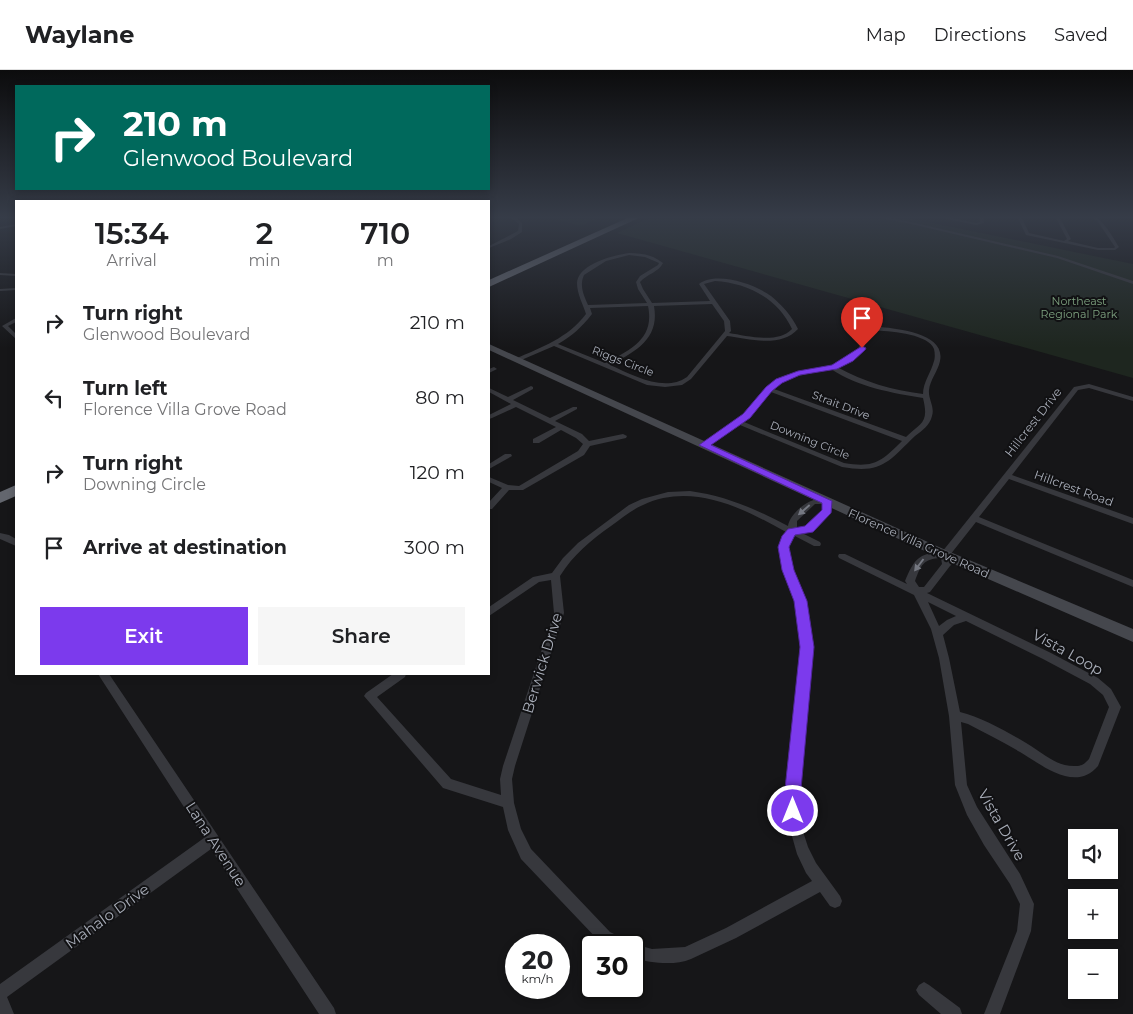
<!DOCTYPE html>
<html lang="en">
<head>
<meta charset="utf-8">
<style>
	body { margin:0; font-family:Montserrat,sans-serif; background:#f6f6f6; color:#202124; height:100vh; display:flex; flex-direction:column; font-size:19px; white-space:nowrap }
	* { box-sizing:border-box; margin:0 }
	p { font-size:16px; color:#757577 }
	.icon { flex:none; width:28px; height:28px; fill:none; stroke:currentColor; stroke-width:2; stroke-linecap:round; stroke-linejoin:round }
	.map { position:relative; flex:1; overflow:hidden }
	.side { position:absolute; left:15px; top:130px; width:475px; height:475px; display:flex; flex-direction:column; background:#fff; border-radius:0px; box-shadow:0 2px 8px #0003 }
	.side>* { flex:none }
	.banner { position:absolute; left:15px; top:15px; width:475px; height:105px; border-radius:0px; box-shadow:0 2px 8px #0003; background:#00695c; color:#fff; overflow:hidden }
	.controls { position:absolute; left:1068px; top:759px; display:grid; gap:10px }
	.controls a { display:grid; place-items:center; width:50px; height:50px; border-radius:0px; background:#fff; box-shadow:0 2px 8px #0003; font-size:25px }
	.speed { position:absolute; left:505px; top:864px; display:flex; gap:10px; font-size:25px; font-weight:700; text-align:center }
	.speed>* { display:grid; place-content:center; width:65px; height:65px; border-radius:50%; background:#fff; box-shadow:0 2px 8px #0003; line-height:1 }
	.speed small { font-size:12px; font-weight:400 }
	.speed .limit { border:2px solid #111; border-radius:8px; background:#fff; color:#111 }
	.pin { position:absolute; display:grid; place-items:center; width:42px; height:42px; color:#fff; margin:-51px -21px; border-radius:50% 50% 50% 0; rotate:-45deg; box-shadow:0 0 5px #0007 }
	.pin .icon { rotate:45deg }
	.me { position:absolute; width:55px; margin:-28px; rotate:0deg; stroke-linejoin:round; filter:drop-shadow(0 0 4px #0008) }
	.turn { display:flex; align-items:center; gap:18px; height:105px; padding:0 25px; font-size:22px }
	.turn .icon { width:65px; height:65px; stroke-width:2.5 }
	.turn b { display:block; font-size:35px; line-height:42px }
	.eta { display:flex; justify-content:space-evenly; align-items:center; height:85px; text-align:center }
	.eta b { font-size:30px; font-weight:600; line-height:35px }
	.button { display:flex; gap:10px; margin-top:auto; padding:10px 25px }
	.button a { flex:1; height:58px; border-radius:0px; background:#7c3aed; color:#fff; font-size:20px; font-weight:600; line-height:58px; text-align:center }
	.button a+a { background:#f6f6f6; color:#202124 }
	ul { padding:0; list-style:none }
	li { display:flex; align-items:center; gap:15px; height:75px; padding:0 25px }
	li div { flex:1 }
	li b { display:block; font-size:19px }
	li em { font-style:normal }
	header { display:flex; align-items:center; gap:30px; box-sizing:border-box; height:70px; padding:0 25px; background:#fff; border-bottom:1px solid #e0e0e0 }
	header strong { font-size:24px }
	nav { display:flex; gap:28px; margin-inline-start:auto; font-size:18px }
	.map>svg:first-child { display:block }
	.green { fill:#1e261f }
	.lines { fill:none; stroke-linecap:round; stroke-linejoin:round }
	.street { fill:#37383d; fill-rule:evenodd }
	.secondary { fill:#45474d; fill-rule:evenodd }
	.highway { fill:#63666e; fill-rule:evenodd }
	.oneway { fill:#757881 }
	.route { fill:#7c3aed; stroke:#51269a }
	.labels { text-anchor:middle; dominant-baseline:central; stroke-width:4; stroke-linejoin:round; paint-order:stroke }
	.far-park-label { font-size:11px; fill:#7fa381; stroke:#111113 }
	.far-street-label { font-size:11px; fill:#a8adb8; stroke:#111113 }
	.street-label { font-size:12px; fill:#a8adb8; stroke:#111113 }
	.near-street-label { font-size:15px; fill:#a8adb8; stroke:#111113 }
</style>
</head>
<body>
<header>
<strong>Waylane</strong>
<nav><a>Map</a><a>Directions</a><a>Saved</a></nav>
</header>
<div class="map">
<svg width="1133" height="944" viewBox="0 0 1133 944">
	<rect width="100%" height="100%" fill="#161618"/>
	<g class="green">
		<path d="M546,146H604L580,156Z"/>
		<path d="M653,146H898L1133,194V308L617,163Z"/>
	</g>
	<g class="lines">
		<g class="street">
			<path d="M509,146H514L522,153V162L511,169L489,178V176L518,161L519,154Z"/>
			<path d="M870,146H880L911,152L1058,186L1133,211V214L1057,188L911,154Z"/>
			<path d="M933,146H943L976,153L980,152L979,146H983L984,153L976,155Z"/>
			<path d="M1017,146H1021L1029,163L1064,171L1067,169L1055,146H1059L1071,169L1068,171L1098,178H1114L1115,177L1098,152L1091,146C1102,146 1113,168 1119,177L1115,180H1098L1026,165Z"/>
			<path d="M16,154V156L0,159V157Z"/>
			<path d="M629,183C642,183 653,185 663,193C659,202 647,204 640,212L643,219L652,233L710,231L699,214C716,201 755,214 771,226C782,235 792,246 798,259C781,278 749,269 727,266L691,309L682,315L665,317L647,315L554,276L519,291H515V289C542,277 568,268 586,244C583,234 577,224 577,213C578,194 614,185 629,183ZM629,185L645,187L659,193L658,195L640,206L636,212L638,219L647,233L588,235C584,226 579,216 584,205L606,191ZM715,211C747,213 778,228 792,259C778,274 748,266 729,263L731,261L730,251L704,214ZM712,234L724,251L725,261L687,307C664,323 633,305 610,295C635,282 660,269 654,236ZM648,236C655,269 630,280 605,293L558,274C572,266 582,257 592,244L590,238Z"/>
			<path d="M0,203L16,204V206L0,205Z"/>
			<path d="M16,218V220L0,221V219Z"/>
			<path d="M16,248V252L8,256L16,264V269L2,256Z"/>
			<path d="M881,257C900,259 946,264 940,291C938,301 930,310 929,320C928,329 935,337 932,346C930,355 922,361 915,366C888,392 882,404 842,397L740,355L707,377H701L700,375C712,364 729,358 741,347C755,335 763,318 778,309C801,295 849,302 860,275C862,270 862,264 864,260ZM872,261C886,260 929,264 934,279C935,283 935,288 934,291C931,303 923,312 923,324C892,320 864,312 837,297C857,290 864,283 869,262ZM831,299C858,317 892,323 923,328C929,353 922,352 906,367L774,319L789,308ZM771,322L902,371C881,392 874,398 844,393L744,352Z"/>
			<path d="M494,297L497,299L489,303V299Z"/>
			<path d="M1089,314L1133,327V331L1089,318L1078,320L1012,405L1133,448V454L1009,409L979,447L1133,510V517L976,452L950,485L952,494L950,496L930,522L927,523L1051,583L1098,608L1111,619L1121,637L1098,696C1075,723 1042,695 1020,682C1003,672 985,663 968,654L961,652L967,715L977,737L1020,804L1034,834L1031,861L1000,944H984L1017,861L1020,834L1010,814L984,775L967,745L955,715L949,646L939,588L931,559L914,525L839,488L838,486L839,484H845L907,514L905,511C914,490 918,483 942,482L1074,317ZM941,488L942,494L924,517H919L915,511C921,495 923,489 941,488ZM928,532L956,546L947,550L939,556ZM966,551L1043,589L1090,614L1103,625L1109,637L1089,689C1085,693 1083,696 1076,696C1058,697 1045,685 1031,676C1010,663 983,648 960,642L949,588L943,565L954,555Z"/>
			<path d="M531,316L533,317V319L513,330L550,348L573,337H577V339L555,351L582,364L589,371L623,364L627,366L626,368L590,376L584,385L523,420H509L492,439H489V432L502,418L489,412V407L508,415L519,416L578,381L583,374L576,368L561,360L539,373H533V369L556,357L516,337L492,348L489,349V345L511,334L489,322V318L508,327Z"/>
			<path d="M505,384H511L512,386L489,399V394Z"/>
			<path d="M690,421C726,426 756,439 788,456C790,441 818,421 831,431L832,441L831,443L812,461L802,463L820,472L821,474L820,476H814L793,465L788,477L793,500L806,531L812,577L799,719L800,752L808,777L816,793L840,826L842,831L840,836L835,838L830,836L820,822L736,868L691,889C674,896 651,893 634,888V875H631L634,874L652,879L685,877L726,858L812,811L806,803L797,784L788,752L787,719L802,577L796,531L783,500L780,477L783,466L786,462C743,438 692,412 643,435C631,440 621,449 611,456C591,470 573,485 560,506L564,543L515,696L512,709L514,733L521,759L531,779L610,862L626,870L628,875H605L600,872L521,789L508,760L503,737L443,718L364,626L366,623L393,604H406L405,607L377,627L451,709L501,725L500,709L503,696L554,543L551,510L539,512L489,546V537L533,507L552,503L563,488L578,473L629,435L642,429L668,422ZM815,434H823L824,440L807,457L797,458V451Z"/>
			<path d="M0,463L9,465L16,469V476L0,469Z"/>
			<path d="M98,604H109L334,938L336,944H319L211,779L7,927L14,944H0V914L204,768Z"/>
			<path d="M924,912L929,915L960,938L962,944H941L919,925L916,920L919,915Z"/>
		</g>
		<path class="secondary" d="M489,274L950,482L1133,559V572L940,488L489,280Z"/>
		<g class="highway">
			<path d="M632,146H643L489,217V210Z"/>
			<path d="M16,415V426L0,433V422Z"/>
		</g>
	</g>
	<defs><path id="oneway-solid" d="M-6-.8H1V-3.2L6.5 0L1 3.2V.8H-6Z" transform="scale(1.25)"/></defs>
	<g class="oneway">
		<use href="#oneway-solid" transform="translate(804 440) rotate(139)"/>
		<use href="#oneway-solid" transform="translate(919 495) rotate(127)"/>
	</g>
	<linearGradient id="sky" x2="0" y2="1"><stop stop-color="#0c0c0d"/><stop offset="0.53" stop-color="#363c48"/><stop offset="1" stop-color="#363c48" stop-opacity="0"/></linearGradient>
	<rect width="1133" height="278" fill="url(#sky)"/>
	<path class="route" d="M862,276L866,278L865,280L853,291L837,299L800,305L782,313L772,321L750,348L711,375L832,431L831,443L813,462L795,465L789,477L794,500L807,531L814,577L801,719L802,741L799,746L793,749L787,746L785,741V719L800,577L794,531L782,500L778,477L782,466L788,459L805,456L822,440V433L699,375L743,344L766,317L776,309L798,301L832,295Z"/>
	<g class="labels">
		<g class="far-park-label">
			<text x="1079" y="231">Northeast<tspan x="1079" dy="13">Regional Park</tspan></text>
		</g>
		<g class="far-street-label">
			<text transform="translate(623 291) rotate(21)">Riggs Circle</text>
			<text transform="translate(841 335) rotate(21)">Strait Drive</text>
			<text transform="translate(810 370) rotate(22)">Downing Circle</text>
		</g>
		<g class="street-label">
			<text transform="translate(1033 352) rotate(-52)">Hillcrest Drive</text>
			<text transform="translate(1074 418) rotate(20)">Hillcrest Road</text>
			<text transform="translate(919 473) rotate(24)">Florence Villa Grove Road</text>
		</g>
		<g class="near-street-label">
			<text transform="translate(1068 582) rotate(29)">Vista Loop</text>
			<text transform="translate(542 593) rotate(-73)">Berwick Drive</text>
			<text transform="translate(1002 755) rotate(60)">Vista Drive</text>
			<text transform="translate(216 774) rotate(57)">Lana Avenue</text>
			<text transform="translate(107 846) rotate(-36)">Mahalo Drive</text>
		</g>
	</g>
</svg>
<div class="controls">
<a><svg class="icon" aria-label="sound" viewBox="0 0 24 24"><path d="M4 9h4l5-4v14l-5-4H4zM17 9q2 3 0 6"/></svg></a>
<a>+</a>
<a>−</a>
</div>
<div class="speed"><div>20<small>km/h</small></div><div class="limit">30</div></div>
<div class="pin" style="left:862px;top:278px;background:#d93025"><svg class="icon" aria-label="arrive" viewBox="0 0 24 24"><path d="M6 21V4h12l-3 4 3 4H6"/></svg></div>
<svg class="me" style="left:793px;top:741px" viewBox="-20 -20 40 40"><circle r="17" fill="#7c3aed" stroke="#fff" stroke-width="3"/><path d="M0-11L8 9 0 5-8 9z" fill="#fff"/></svg>
<div class="banner">
<div class="turn"><svg class="icon" aria-label="right" viewBox="0 0 24 24"><path d="M7 20v-9h11M14 6l5 5-5 5"/></svg><div><b>210 m</b>Glenwood Boulevard</div></div>
</div>
<section class="side">
<div class="eta">
<div><b>15:34</b><p>Arrival</p></div>
<div><b>2</b><p>min</p></div>
<div><b>710</b><p>m</p></div>
</div>
<ul>
<li><svg class="icon" aria-label="right" viewBox="0 0 24 24"><path d="M7 20v-9h11M14 6l5 5-5 5"/></svg><div><b>Turn right</b><p>Glenwood Boulevard</p></div><em>210 m</em></li>
<li><svg class="icon" aria-label="left" viewBox="0 0 24 24"><path d="M17 20v-9H6M10 6l-5 5 5 5"/></svg><div><b>Turn left</b><p>Florence Villa Grove Road</p></div><em>80 m</em></li>
<li><svg class="icon" aria-label="right" viewBox="0 0 24 24"><path d="M7 20v-9h11M14 6l5 5-5 5"/></svg><div><b>Turn right</b><p>Downing Circle</p></div><em>120 m</em></li>
<li><svg class="icon" aria-label="arrive" viewBox="0 0 24 24"><path d="M6 21V4h12l-3 4 3 4H6"/></svg><div><b>Arrive at destination</b></div><em>300 m</em></li>
</ul>
<div class="button"><a>Exit</a><a>Share</a></div>
</section>
</div>
</body>
</html>
